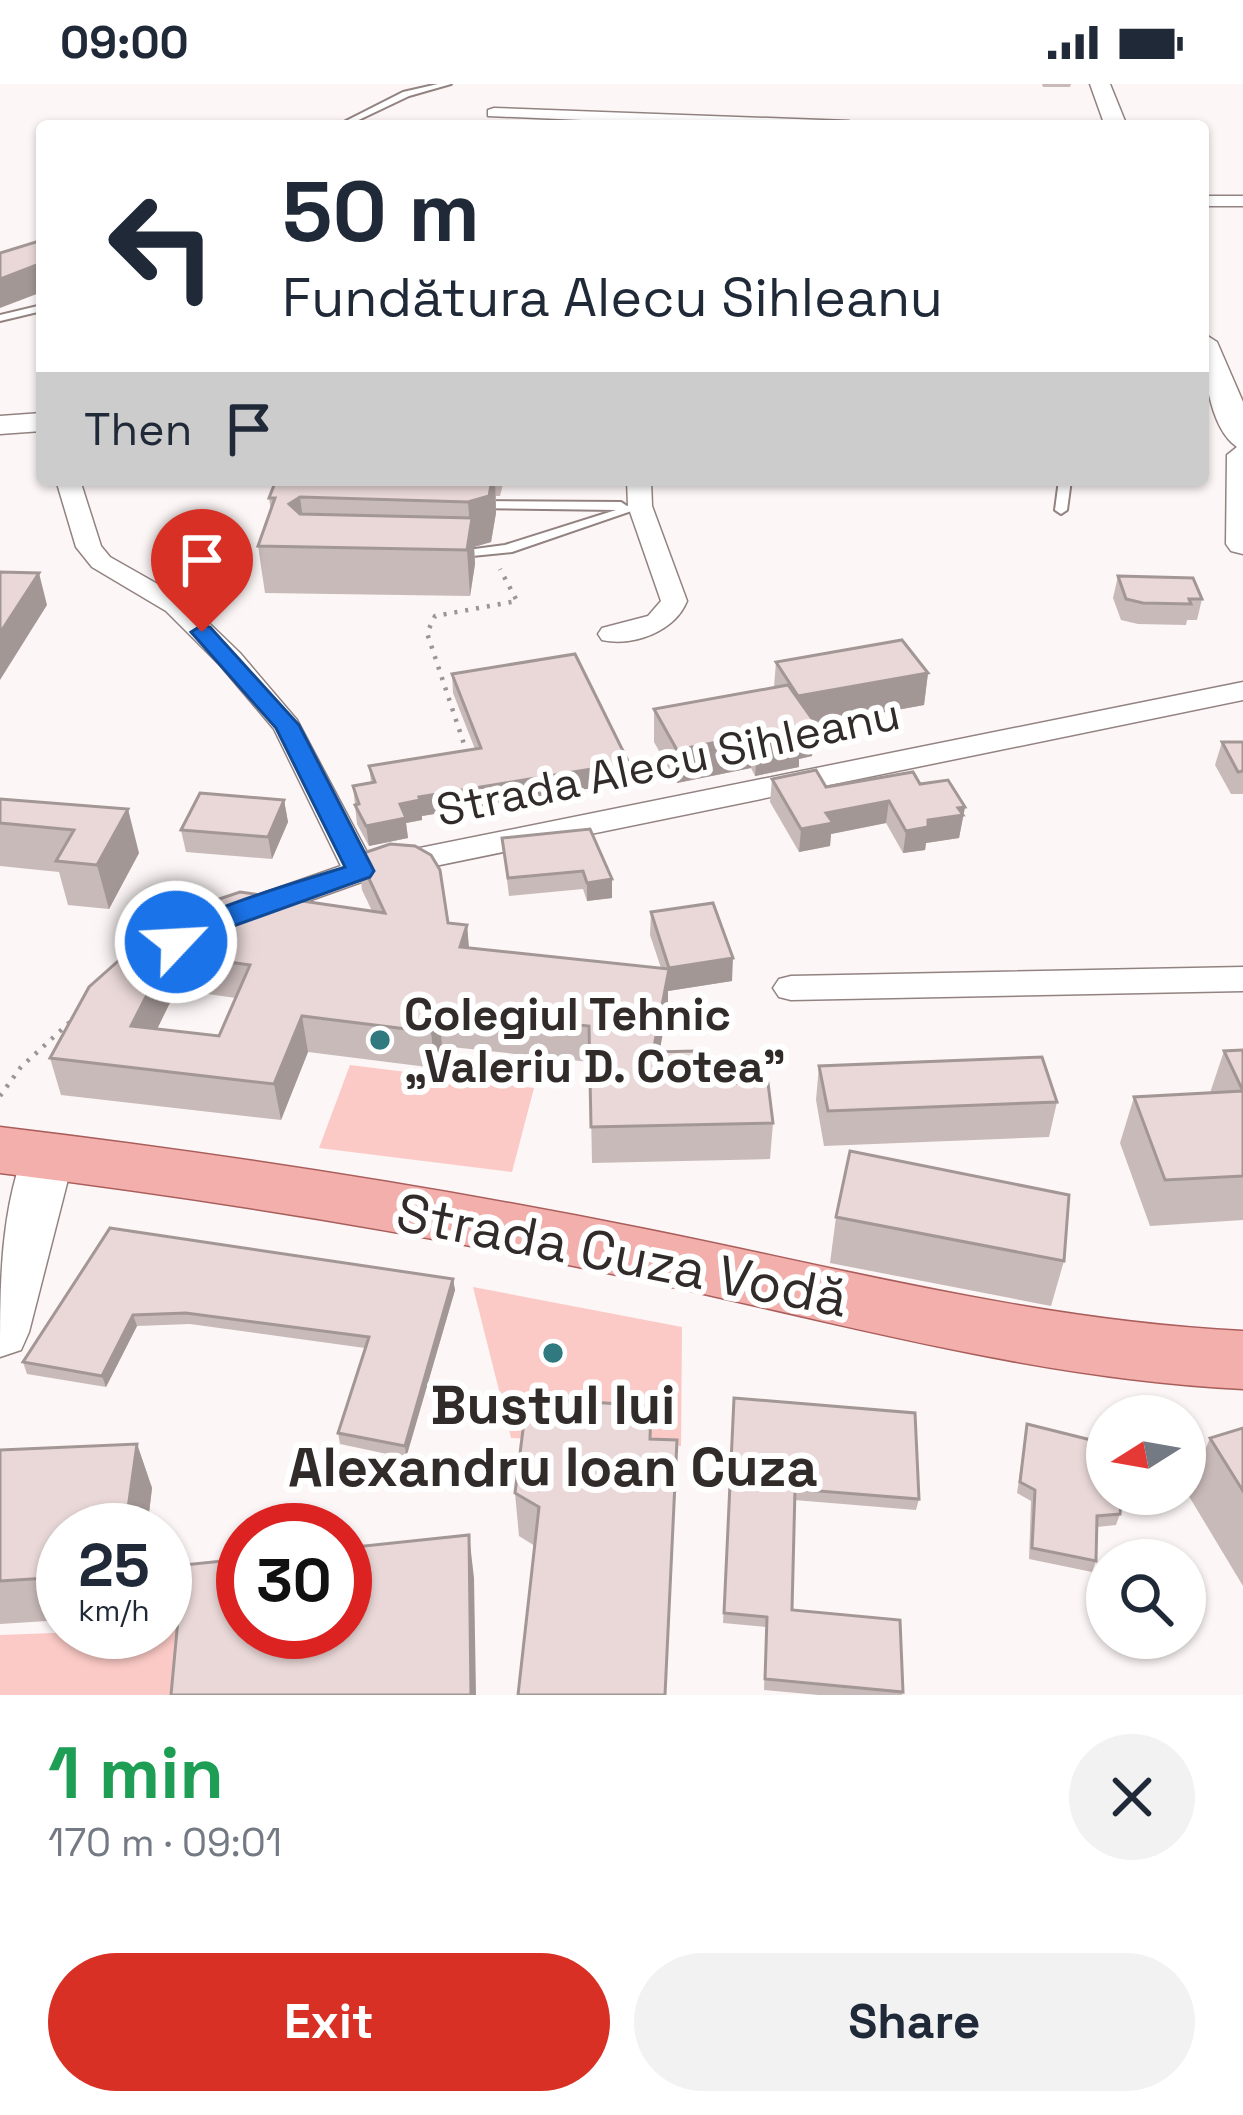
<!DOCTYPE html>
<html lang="en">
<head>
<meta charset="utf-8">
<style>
	body { margin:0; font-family:"Space Grotesk",sans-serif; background:#f2f2f3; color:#1f2937; height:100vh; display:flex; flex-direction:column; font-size:45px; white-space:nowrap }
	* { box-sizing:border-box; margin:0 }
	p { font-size:39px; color:#747a83 }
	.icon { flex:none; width:66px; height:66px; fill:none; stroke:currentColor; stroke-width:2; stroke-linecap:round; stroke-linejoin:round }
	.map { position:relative; height:1611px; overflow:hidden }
	.sheet { display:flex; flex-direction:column; background:#fff; flex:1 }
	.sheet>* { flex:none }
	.banner { position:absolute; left:36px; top:36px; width:1173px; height:366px; border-radius:12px; box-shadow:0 3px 9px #0004; background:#fff; color:#1f2937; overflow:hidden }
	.needle { width:78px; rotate:259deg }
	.buttons { position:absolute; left:1086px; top:1311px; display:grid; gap:24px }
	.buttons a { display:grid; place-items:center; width:120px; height:120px; border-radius:50%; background:#fff; box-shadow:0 3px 9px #0004; font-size:60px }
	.speed { position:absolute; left:36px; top:1419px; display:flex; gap:24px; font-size:60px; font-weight:700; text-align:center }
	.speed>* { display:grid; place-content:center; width:156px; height:156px; border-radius:50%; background:#fff; box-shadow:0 3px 9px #0004; line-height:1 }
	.speed small { font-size:30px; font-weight:400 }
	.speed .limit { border:18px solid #d22; background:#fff; color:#111 }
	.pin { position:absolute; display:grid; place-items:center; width:102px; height:102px; color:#fff; margin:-123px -51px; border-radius:50% 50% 50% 0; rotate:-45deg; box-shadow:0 0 12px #0007 }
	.pin .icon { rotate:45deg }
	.me { position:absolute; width:132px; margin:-66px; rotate:65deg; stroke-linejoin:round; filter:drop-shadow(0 0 9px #0008) }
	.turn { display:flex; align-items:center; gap:42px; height:252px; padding:0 48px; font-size:54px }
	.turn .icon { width:156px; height:156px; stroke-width:2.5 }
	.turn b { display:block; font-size:84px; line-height:102px }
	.then { display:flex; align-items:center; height:114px; padding:0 48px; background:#0003; gap:24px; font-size:45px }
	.round { display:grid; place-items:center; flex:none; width:126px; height:126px; border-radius:63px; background:#f2f2f3 }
	.headline { display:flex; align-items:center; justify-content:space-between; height:204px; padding:0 48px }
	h1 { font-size:72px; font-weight:700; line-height:90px; color:#1e9e55 }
	.button { display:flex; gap:24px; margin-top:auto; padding:24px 48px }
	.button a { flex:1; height:138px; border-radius:72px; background:#d93025; color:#fff; font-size:48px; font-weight:700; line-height:138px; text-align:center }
	.button a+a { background:#f2f2f3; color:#1f2937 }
	.status { display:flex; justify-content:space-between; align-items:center; height:84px; padding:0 60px; background:#fff; direction:ltr }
	.status svg { height:33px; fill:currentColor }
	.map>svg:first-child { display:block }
	.green { fill:#fbcac6 }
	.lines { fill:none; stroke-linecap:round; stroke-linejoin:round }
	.lane-casing { stroke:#928381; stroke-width:4 }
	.street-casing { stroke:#928381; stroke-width:3 }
	.secondary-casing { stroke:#928381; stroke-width:3 }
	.primary-casing { stroke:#a95e5b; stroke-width:3 }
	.path { stroke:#9b9594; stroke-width:4.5; stroke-dasharray:3 8; stroke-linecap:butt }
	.lane { fill:#fff; fill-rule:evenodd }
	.street { fill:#fff; fill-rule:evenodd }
	.secondary { fill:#fff; fill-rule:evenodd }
	.primary { fill:#f2afac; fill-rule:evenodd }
	.wall { fill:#c8bab9 }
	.shaded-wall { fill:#a39796 }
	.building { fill:#e9d8d7; stroke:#a39796; stroke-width:3 }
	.route { fill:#1a73e8; stroke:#114b97; stroke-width:3 }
	.poi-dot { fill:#30797f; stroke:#fff; stroke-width:4.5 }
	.labels { text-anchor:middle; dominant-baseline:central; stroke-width:12; stroke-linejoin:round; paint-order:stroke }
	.street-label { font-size:45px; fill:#312b2a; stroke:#fff }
	.poi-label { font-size:45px; font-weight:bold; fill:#312b2a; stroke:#fff; text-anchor:start }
	.near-street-label { font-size:54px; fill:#312b2a; stroke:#fff }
	.near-poi-label { font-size:54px; font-weight:bold; fill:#312b2a; stroke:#fff }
</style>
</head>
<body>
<div class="status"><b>09:00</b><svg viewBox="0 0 49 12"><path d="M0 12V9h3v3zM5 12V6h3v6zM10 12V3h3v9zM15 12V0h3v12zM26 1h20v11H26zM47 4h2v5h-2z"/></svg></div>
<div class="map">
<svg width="1243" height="1611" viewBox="0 0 1243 1611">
	<rect width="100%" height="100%" fill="#fdf6f6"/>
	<g class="green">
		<path d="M350,981L534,1004L512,1088L319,1064Z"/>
		<path d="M473,1203L682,1243L681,1362L511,1354Z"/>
		<path d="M186,1544L176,1611H0V1551Z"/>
	</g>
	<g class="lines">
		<g class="lane-casing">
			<g id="lane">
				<path d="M438,0H451L409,12L346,42H336L403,8Z"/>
				<path d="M42,221V227L0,237V231Z"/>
				<path d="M1059,396H1071L1067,426L1061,430L1055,426Z"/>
				<path d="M473,417L621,418L627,422L640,418L646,422L512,468L452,474V468L505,461L616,426L469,424V418Z"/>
			</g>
		</g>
		<g class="street-casing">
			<g id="street">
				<path d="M494,24L849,37L857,42H718L488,32V26Z"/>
				<rect x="1203" y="112" width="40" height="10"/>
				<path d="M56,396H80L101,462L110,473L184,515L240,569L297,636L370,774L1243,598V616L367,796L224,847L136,892L124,888L119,880L124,872L200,831L341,782L274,645L220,581L166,527L92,483L76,463Z"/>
				<path d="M627,396H651L652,422L687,517C675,547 634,563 602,556L598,550L602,544L648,532L661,517L628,422Z"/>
				<path d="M1243,883V907L791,916L779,913L773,904L779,895L791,892Z"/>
			</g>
		</g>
		<g class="secondary-casing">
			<g id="secondary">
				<path d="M1090,0H1110L1127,42H1105Z"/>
				<path d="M1203,249L1217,258L1243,318V470L1231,467L1226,460L1227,371L1237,363C1208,343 1203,282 1203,249Z"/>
				<path d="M42,329V347L0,350V332Z"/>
				<path d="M47,1051L66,1057L74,1072L29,1248L21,1266L0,1273C0,1200 0,1124 28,1057Z"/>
			</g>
		</g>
		<g class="primary-casing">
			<path id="primary" d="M0,1043C216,1069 431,1102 645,1145C844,1185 1039,1237 1243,1247V1305C1038,1295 845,1240 645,1197C432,1151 216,1116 0,1089Z"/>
		</g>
		<g class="path">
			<path d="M467,669L427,549L435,532L517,517L500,485"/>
			<path d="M0,1012L21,983L70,938"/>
		</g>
		<use href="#lane" class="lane"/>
		<use href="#street" class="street"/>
		<use href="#secondary" class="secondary"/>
		<use href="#primary" class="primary"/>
	</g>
	<g class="wall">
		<path d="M1042,0H1071L1070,3H1043Z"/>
		<path d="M276,396H504L500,412H496V429L491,458L474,463L475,480L470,512L265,509L258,462L271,427L269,414Z"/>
		<path d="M1118,492L1202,515L1197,536H1187L1186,541L1138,540L1121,536L1113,514Z"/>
		<path d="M776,578L928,589L924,621L815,641L812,672L799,675V683L755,692L751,684L677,699L654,658V625L774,603Z"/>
		<path d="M452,590L629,679V698L422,732V736L406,739L408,754L369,762L357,740L353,702L371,698L369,682L475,665L453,609Z"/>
		<path d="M1222,658H1243V710H1231L1215,681Z"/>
		<path d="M772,695L826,703L920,700L965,723L959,754L926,759L925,766L903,769L886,739L831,750L830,762L799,768L770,718Z"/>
		<path d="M0,715L139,769L109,825L68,821L59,788L0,782Z"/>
		<path d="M284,716L288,738L272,775L186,768L181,746Z"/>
		<path d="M590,745L612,814L587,817L583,805L509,812L502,754Z"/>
		<path d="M358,771L448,839L467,841L469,864L661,884L650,851L651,828L732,897L668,907V921L659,968L698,1000L773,1039L770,1075L592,1079L590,978L442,962L435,984L308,968L281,1036L61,1011L50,974L182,894L157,945L219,952L236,914L193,908L185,872L372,827L362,806Z"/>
		<path d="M1243,966V1136L1150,1142L1120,1059L1134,1013L1210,1009L1224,967Z"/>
		<path d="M819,982L1057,1018L1049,1053L824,1062L816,1016Z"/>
		<path d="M836,1133L1064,1177L1051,1222L830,1179Z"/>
		<path d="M110,1144L453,1195L455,1206L406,1374L340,1360L338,1349L365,1264L190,1240L137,1242L106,1303L27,1290L23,1278Z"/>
		<path d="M734,1314L919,1415L916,1426L794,1416L792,1526L903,1608L902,1611H819L764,1606L766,1543L723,1539Z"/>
		<path d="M651,1322V1355L535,1462L519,1452L515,1409Z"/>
		<path d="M1027,1340L1120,1430L1116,1441L1097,1443L1096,1477L1092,1488L1029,1475L1031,1417L1017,1409Z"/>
		<path d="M1243,1344V1502L1187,1409L1210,1354Z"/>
		<path d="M137,1360L152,1404L147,1446H63V1536L0,1540V1366Z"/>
	</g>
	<g class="shaded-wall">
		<path d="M42,179V208L0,224V195Z"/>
		<path d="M492,396H495L496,429L491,458L474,463L475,480L470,512L467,466L470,444L468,418Z"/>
		<path d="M300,413L306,458L289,420Z"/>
		<path d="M39,489L47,521L0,596V549Z"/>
		<path d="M928,589L924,621L815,641L812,672L799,675V683L755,692L758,659L796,645L798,612Z"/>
		<path d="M753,651L751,684L677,699V666Z"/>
		<path d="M629,679V698L422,732V736L406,739L408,754L369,762L366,742L400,720L419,713Z"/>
		<path d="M284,716L288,738L272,775L268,753Z"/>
		<path d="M889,717L886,739L831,750L830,762L799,768L801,745L826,729Z"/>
		<path d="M965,723L959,754L926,759L925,766L903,769L906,747Z"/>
		<path d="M128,725L139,769L109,825L97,781Z"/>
		<path d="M612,795V814L587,817V799Z"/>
		<path d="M467,841L470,877L460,863Z"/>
		<path d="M174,858L182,894L141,978L131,942Z"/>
		<path d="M733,874L732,897L668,907V921L653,1004V968L669,884Z"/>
		<path d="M439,926L442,962L435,984L431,948Z"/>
		<path d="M302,932L308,968L281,1036L274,1000Z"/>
		<path d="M453,1195L455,1206L406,1374L405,1362Z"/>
		<path d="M133,1231L137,1242L106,1303L102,1292Z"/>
		<path d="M137,1360L152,1404L147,1446H125Z"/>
		<path d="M469,1451L474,1494L476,1611H471Z"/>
	</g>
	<g class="building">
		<path d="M39,157L42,158V179L0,195V169Z"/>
		<path d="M276,396H492L489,412L468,418L300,413L289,420L300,430L472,434L467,466L258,462L275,414H269Z"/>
		<path d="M0,488L39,489L0,549Z"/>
		<path d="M1118,492L1193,494L1202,515H1189L1191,520L1143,519L1126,515Z"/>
		<path d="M902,556L928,589L798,612L776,578Z"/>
		<path d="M575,570L629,679L419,713L420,716L400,720L406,734L366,742L355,721L359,720L353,702L375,698L369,682L481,664L452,590Z"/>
		<path d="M788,601L815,639L797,643L802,650L758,659L753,651L677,666L654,625Z"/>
		<path d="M1222,658H1243V687L1238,688Z"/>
		<path d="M816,686L826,703L913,688L920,700L948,696L965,723L958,724L963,731L928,736V743L906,747L889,717L826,729L833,739L801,745L772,695Z"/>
		<path d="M200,709L284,716L268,753L181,746Z"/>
		<path d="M0,715L128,725L97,781L56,777L74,746L0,739Z"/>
		<path d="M590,745L612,795L587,799L583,787L508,794L502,754Z"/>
		<path d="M390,760L415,762L431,771L440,786L448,839L467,841L460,863L669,885L653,968L695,967L698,1000L768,999L773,1039L591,1043L589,942L439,926L431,948L302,932L274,1000L50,974L89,903L143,855L174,858L131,942L219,952L250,881L185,872L219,815L240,808L385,829L358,771Z"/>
		<path d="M713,819L733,874L669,884L651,828Z"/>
		<path d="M1243,966V1092L1165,1096L1134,1013L1243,1007L1224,967Z"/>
		<path d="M1042,973L1057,1018L828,1027L819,982Z"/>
		<path d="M850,1067L1069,1111L1064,1177L836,1133Z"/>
		<path d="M110,1144L453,1195L405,1362L338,1349L369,1253L186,1229L133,1231L102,1292L23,1278Z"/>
		<path d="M527,1314L651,1322L650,1355L677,1356L665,1611H518L539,1423L515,1409Z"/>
		<path d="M734,1314L915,1329L919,1415L795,1405L792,1526L900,1536L903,1608L765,1595L767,1533L724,1529Z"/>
		<path d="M1027,1340L1107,1360V1410H1122L1120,1430L1097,1432L1096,1477L1032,1464L1035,1406L1020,1398Z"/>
		<path d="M1243,1344V1407L1210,1354Z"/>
		<path d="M137,1360L125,1446H63V1493L0,1497V1366Z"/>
		<path d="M469,1451L471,1611H171L183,1481L243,1475V1548H345V1464Z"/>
	</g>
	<path class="route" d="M202,541L210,543L299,641L374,787L370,793L222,846L176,868L166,865L162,858C183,829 306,796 345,783L276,644L191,548Z"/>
	<g class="poi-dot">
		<circle cx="380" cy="956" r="12"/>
		<circle cx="553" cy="1269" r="12"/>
	</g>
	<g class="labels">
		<g class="street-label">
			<text transform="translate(668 678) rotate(-12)">Strada Alecu Sihleanu</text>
		</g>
		<g class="poi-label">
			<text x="404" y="930">Colegiul Tehnic<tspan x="404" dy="52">„Valeriu D. Cotea"</tspan></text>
		</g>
		<g class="near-street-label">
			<text transform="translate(622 1171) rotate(11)">Strada Cuza Vodă</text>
		</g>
		<g class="near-poi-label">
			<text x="553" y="1321">Bustul lui<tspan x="553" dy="62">Alexandru Ioan Cuza</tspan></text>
		</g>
	</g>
</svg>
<div class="buttons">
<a><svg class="needle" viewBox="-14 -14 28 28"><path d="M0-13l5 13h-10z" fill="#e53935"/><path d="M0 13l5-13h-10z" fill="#747a83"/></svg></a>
<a><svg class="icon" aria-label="search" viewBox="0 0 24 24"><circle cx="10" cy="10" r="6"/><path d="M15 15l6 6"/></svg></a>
</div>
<div class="speed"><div>25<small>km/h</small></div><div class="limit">30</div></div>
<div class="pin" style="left:202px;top:548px;background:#d93025"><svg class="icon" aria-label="arrive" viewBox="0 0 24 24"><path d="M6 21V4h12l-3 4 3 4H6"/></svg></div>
<svg class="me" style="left:176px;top:858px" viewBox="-20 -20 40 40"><circle r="17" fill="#1a73e8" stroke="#fff" stroke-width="3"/><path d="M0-11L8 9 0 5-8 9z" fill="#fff"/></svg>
<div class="banner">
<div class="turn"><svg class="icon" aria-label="left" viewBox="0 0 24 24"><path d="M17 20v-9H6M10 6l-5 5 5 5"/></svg><div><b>50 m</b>Fundătura Alecu Sihleanu</div></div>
<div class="then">Then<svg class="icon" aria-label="arrive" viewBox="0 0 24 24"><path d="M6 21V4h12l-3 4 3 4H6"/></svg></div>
</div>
</div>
<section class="sheet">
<div class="headline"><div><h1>1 min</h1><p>170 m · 09:01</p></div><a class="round"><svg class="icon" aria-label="close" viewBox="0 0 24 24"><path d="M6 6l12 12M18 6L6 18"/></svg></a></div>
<div class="button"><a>Exit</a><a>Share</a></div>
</section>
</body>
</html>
